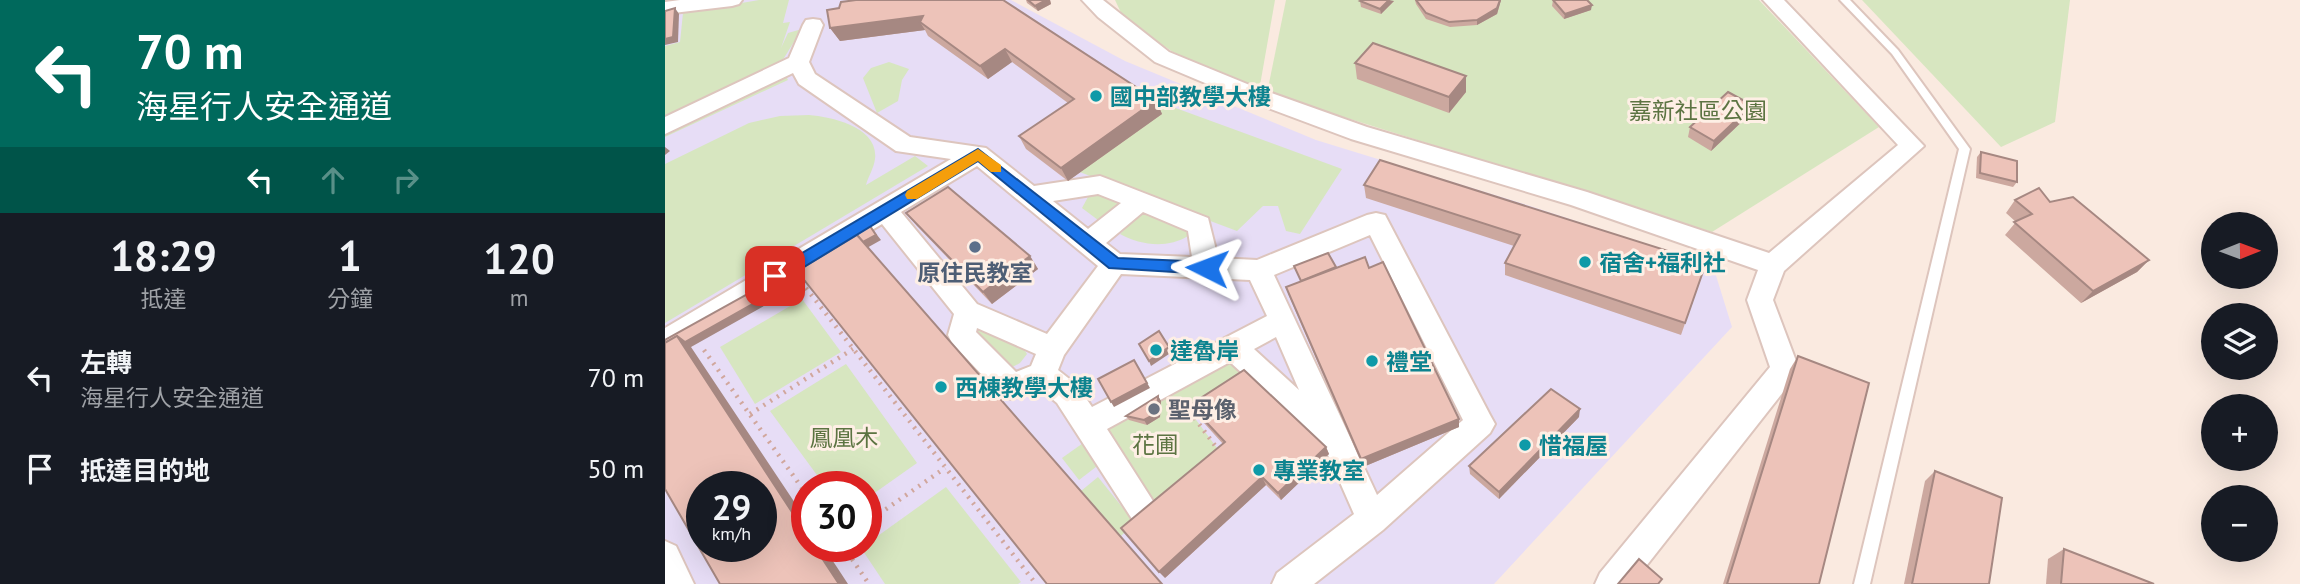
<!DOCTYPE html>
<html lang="zh-TW">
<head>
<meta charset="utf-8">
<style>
	body { margin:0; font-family:"PT Sans","Noto Sans TC",sans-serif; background:#20242c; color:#f1f3f6; height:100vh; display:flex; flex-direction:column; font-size:26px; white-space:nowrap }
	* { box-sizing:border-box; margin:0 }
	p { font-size:23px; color:#9ea1a6 }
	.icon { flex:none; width:38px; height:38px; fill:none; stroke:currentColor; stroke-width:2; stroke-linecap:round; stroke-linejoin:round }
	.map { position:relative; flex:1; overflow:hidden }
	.sheet { display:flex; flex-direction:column; background:#171b24; width:665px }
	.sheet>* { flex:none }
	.top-card { background:#00695c; color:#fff; overflow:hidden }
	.needle { width:46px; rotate:89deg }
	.buttons { position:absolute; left:1536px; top:212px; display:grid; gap:14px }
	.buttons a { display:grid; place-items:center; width:77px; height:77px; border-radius:50%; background:#171b24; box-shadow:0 7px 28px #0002; font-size:35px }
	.speed { position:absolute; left:21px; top:471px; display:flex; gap:14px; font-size:35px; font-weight:700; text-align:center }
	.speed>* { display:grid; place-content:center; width:91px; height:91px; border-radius:50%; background:#171b24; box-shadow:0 7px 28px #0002; line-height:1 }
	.speed small { font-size:18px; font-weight:400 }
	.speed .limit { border:10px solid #d22; background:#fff; color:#111 }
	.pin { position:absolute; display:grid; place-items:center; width:60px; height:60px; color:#fff; margin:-30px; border-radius:14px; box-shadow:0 4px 10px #0006 }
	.me { position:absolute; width:77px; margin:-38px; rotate:273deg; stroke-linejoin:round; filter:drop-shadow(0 0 5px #0008) }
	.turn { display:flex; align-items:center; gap:24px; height:147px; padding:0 21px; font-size:32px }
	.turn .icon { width:91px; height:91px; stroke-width:2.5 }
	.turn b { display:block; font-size:49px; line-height:60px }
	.lanes { display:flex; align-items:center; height:66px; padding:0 21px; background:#0003; justify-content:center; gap:35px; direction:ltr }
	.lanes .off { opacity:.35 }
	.eta { display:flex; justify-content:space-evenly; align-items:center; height:119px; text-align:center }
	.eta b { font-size:42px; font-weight:700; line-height:49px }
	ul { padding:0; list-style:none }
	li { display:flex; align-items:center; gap:21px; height:91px; padding:0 21px }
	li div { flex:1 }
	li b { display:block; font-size:26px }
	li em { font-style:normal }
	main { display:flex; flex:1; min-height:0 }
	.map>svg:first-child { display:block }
	.education { fill:#e7ddf6; fill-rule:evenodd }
	.green { fill:#d7e6c0 }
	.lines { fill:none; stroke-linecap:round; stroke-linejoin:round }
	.lane-casing { stroke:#ddc5bd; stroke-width:4 }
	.street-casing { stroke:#ddc5bd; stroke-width:4 }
	.path { stroke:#d1a79d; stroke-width:4.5; stroke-dasharray:2 6; stroke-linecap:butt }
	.lane { fill:#fff; fill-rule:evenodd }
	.street { fill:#fff; fill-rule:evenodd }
	.wall { fill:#cca89f }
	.shaded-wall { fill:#a68882 }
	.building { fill:#edc3b9; stroke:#a68882; stroke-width:2; fill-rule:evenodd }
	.route { fill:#1a73e8; stroke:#114b97; stroke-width:2 }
	.slow { fill:#f59e0b }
	.culture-dot { fill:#0f9aa8; stroke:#feefe5; stroke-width:2.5 }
	.service-dot { fill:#5c6f8a; stroke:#feefe5; stroke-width:2.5 }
	.worship-dot { fill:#6b7280; stroke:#feefe5; stroke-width:2.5 }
	.labels { text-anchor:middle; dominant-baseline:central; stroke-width:6; stroke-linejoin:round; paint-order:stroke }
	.culture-label { font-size:23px; font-weight:bold; fill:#0d838f; stroke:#feefe5; text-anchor:start }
	.park-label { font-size:23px; fill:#5c7442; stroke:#feefe5 }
	.service-label { font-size:23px; font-weight:bold; fill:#4e5e75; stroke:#feefe5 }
	.worship-label { font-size:23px; font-weight:bold; fill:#5b616d; stroke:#feefe5; text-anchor:start }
</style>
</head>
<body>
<main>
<section class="sheet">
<div class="top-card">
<div class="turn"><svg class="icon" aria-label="left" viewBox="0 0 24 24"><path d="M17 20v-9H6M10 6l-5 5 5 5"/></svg><div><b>70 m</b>海星行人安全通道</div></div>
<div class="lanes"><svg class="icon" aria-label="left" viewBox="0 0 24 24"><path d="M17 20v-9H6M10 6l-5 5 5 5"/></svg><svg class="icon off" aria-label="ahead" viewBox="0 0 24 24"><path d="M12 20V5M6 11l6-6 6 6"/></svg><svg class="icon off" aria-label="right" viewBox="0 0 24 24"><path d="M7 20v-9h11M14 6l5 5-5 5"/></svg></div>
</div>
<div class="eta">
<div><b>18:29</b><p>抵達</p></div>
<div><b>1</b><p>分鐘</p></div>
<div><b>120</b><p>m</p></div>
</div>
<ul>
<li><svg class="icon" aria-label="left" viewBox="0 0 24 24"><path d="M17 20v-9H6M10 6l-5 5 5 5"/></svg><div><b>左轉</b><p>海星行人安全通道</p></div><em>70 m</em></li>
<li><svg class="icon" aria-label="arrive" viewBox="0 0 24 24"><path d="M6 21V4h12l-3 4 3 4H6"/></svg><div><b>抵達目的地</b></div><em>50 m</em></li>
</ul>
</section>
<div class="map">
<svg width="1635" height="584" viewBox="0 0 1635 584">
	<rect width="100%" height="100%" fill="#faeae0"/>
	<path class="education" d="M41,0H346L460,61L651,140L859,204L1048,266L1067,327L829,584H0V4ZM37,486H96V546H37ZM142,486H201V546H142Z"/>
	<g class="green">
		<path d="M94,0H124L118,23L125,22L116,48L123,33L137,29L114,66L0,117V46L15,42L18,13Z"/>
		<path d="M450,0H610L594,91L508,52L459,19Z"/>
		<path d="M621,0H1094L1214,127L1047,232L602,93Z"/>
		<path d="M1197,0H1405L1390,122L1336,147Z"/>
		<path d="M224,62L244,69L237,80L233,101L212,113L198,78L206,68Z"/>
		<path d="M121,76L123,80L0,137V130Z"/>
		<path d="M486,99L677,169L635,234L621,231L613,206H598L572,231L404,168Z"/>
		<path d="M144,115C167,117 214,127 210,159C209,168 203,177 201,185L250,156L263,166L0,323V164L84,123L115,116Z"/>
		<path d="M434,193L462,203L437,223L417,208L423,197Z"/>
		<path d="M479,210L522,230L523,236C502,249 475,245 455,234Z"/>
		<path d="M137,299L176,352L90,404L55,347Z"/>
		<path d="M321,327L355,343L362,354L355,363L340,371L308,332Z"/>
		<path d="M567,347L589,367L523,409L555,452L480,512L423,427Z"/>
		<path d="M181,364L252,463L201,499V486H160L105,411Z"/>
		<path d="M421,441L440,460L414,480L397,458Z"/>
		<path d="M433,477L470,523L456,536L416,491Z"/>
		<path d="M281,487L356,582L353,584H220L196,548Z"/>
	</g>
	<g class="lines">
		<g class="lane-casing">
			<path id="lane" d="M1175,0H1185L1233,50L1305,149L1205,584H1189L1294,149L1227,54Z"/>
		</g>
		<g class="street-casing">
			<g id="street">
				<path d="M15,0H77L74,4L67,6L0,14V2Z"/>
				<path d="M417,0H438L504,52L587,86L702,127L922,192L1104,253L1233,145L1098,0H1119L1259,146L1119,271L1108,300L1134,369L1130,377L967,584H930L935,573L1105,367L1082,300L1093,270L906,205L686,139L571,96L490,62L433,17Z"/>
				<path d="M148,19L155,20L158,25L144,62L150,74L245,137L321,148L369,186L435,176L443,179L543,218L553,258L592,260L702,215L711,213L720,215L825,415L830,424L825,433L718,530L649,584H607L612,573L689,514L659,446L654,444L565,362L442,429L495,512L491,522L480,527L469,522L392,403L374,388L347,399L337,396L287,343L283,335L289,314L217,224L0,354V328L286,159L231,151L134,84L128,73L0,134V117L124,58L138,25L141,20ZM312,166L433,266L382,334L312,304L236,212ZM433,194L456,203L423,229L388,201ZM478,212L523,231L527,257L455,254L441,243ZM705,235L798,420L712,495L609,275ZM456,274L585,280L602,316L427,407L412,385L393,370L399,355ZM312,328L371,354L366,366L351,372L311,332ZM611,337L634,390L589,349Z"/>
				<path d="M0,541L11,546L29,584H0Z"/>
			</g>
		</g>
		<g class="path">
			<path d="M141,288L371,584"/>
			<path d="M39,350L142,495"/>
			<path d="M520,405L554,451"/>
			<path d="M85,414L188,349"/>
			<path d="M201,523L280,468"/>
			<path d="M178,546L204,584"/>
		</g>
		<use href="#lane" class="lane"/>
		<use href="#street" class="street"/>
	</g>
	<g class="wall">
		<path d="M191,0L491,100L497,114L403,181L361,149L354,136L403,103L347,62L323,79L263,36L260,30L175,41L165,28L174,8Z"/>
		<path d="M361,0H385L386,4L373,11L362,3Z"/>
		<path d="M750,0H836L832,14L812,25L785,27L761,19L751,4Z"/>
		<path d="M888,0L926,10L899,19L887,6Z"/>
		<path d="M695,1H729L716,14L696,7Z"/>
		<path d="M690,63L801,76V92L784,113L692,79Z"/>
		<path d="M1087,105L1084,115L1046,151L1023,137L1025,127Z"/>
		<path d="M1316,152L1352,182L1348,187L1311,178L1312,157Z"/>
		<path d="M699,185L1041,263L1016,335L840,275V263L849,246L701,198Z"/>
		<path d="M1350,200L1385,202L1484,260L1472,272L1416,303L1340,235L1351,222L1341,213Z"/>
		<path d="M241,213L365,256L373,269L327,304L252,226Z"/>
		<path d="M629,266L704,268L794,419V427L698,467L624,296L621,287L636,281Z"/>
		<path d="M1133,356L1154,584H1058L1125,369Z"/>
		<path d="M493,396L496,401L495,417L482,425L464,420L461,416Z"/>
		<path d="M525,405L661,447L664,454L616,500L601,485L500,578L558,444L530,413Z"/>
		<path d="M914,417L834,499L805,474L804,466Z"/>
		<path d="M1270,471L1324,584H1239L1260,481Z"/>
		<path d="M1399,549L1489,584H1381L1383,559Z"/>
	</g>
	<g class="shaded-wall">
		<path d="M381,0H385L386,4L373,11L370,6Z"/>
		<path d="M724,0L729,1L716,14L715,9Z"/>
		<path d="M835,0H836L832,14L812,25V20Z"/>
		<path d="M927,5L926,10L899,19L900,14Z"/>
		<path d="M10,8L14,14L13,42L0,45V39Z"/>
		<path d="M258,16L255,22L260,30L175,41L165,28Z"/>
		<path d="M340,49L347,62L323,79L315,66Z"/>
		<path d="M801,76V92L784,113V97Z"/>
		<path d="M491,100L497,114L403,181L396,168Z"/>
		<path d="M1087,105L1084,115L1046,151L1049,141Z"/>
		<path d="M0,147L5,151L0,155Z"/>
		<path d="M205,226L216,240L26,347L142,521V535L12,336Z"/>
		<path d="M365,256L373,269L327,304L318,292Z"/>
		<path d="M1484,260L1472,272L1416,303L1428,291Z"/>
		<path d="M504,347L507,352L486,366L484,361Z"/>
		<path d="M469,360L485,388L449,407L446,402Z"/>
		<path d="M493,396L496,401L495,417L482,425L479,420Z"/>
		<path d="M915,409L914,417L834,499V492Z"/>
		<path d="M794,419V427L698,467L696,459Z"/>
		<path d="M661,447L664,454L616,500L613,493Z"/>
		<path d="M597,477L601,485L500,578L494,572Z"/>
		<path d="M149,546H158L183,584H174Z"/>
	</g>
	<g class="building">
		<path d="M191,0H338L491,100L396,168L354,136L409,99L340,49L315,66L255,22L258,16L165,28L162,10L174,8L176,2Z"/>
		<path d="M363,0H381L370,6Z"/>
		<path d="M697,0H724L715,9L695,1Z"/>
		<path d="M751,0H835L832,8L812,20L784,22L761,13Z"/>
		<path d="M888,0H922L927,5L900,14Z"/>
		<path d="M10,8L8,37L0,39V11Z"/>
		<path d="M708,43L801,76L784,97L690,63Z"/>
		<path d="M1063,92L1087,105L1049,141L1025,127Z"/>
		<path d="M1316,152L1352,161V182L1315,173Z"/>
		<path d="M715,160L1041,263L1020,323L840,263L855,235L699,185Z"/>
		<path d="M283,187L365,256L318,292L241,213Z"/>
		<path d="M1374,188L1385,202L1408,197L1484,260L1428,291L1349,222L1367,214L1350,200Z"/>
		<path d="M205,226L211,235L198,242L192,235L132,271L136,277L20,342L12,336L0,343V340Z"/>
		<path d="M192,235L497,584H382L132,271Z"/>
		<path d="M663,253L671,267L636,281L629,266Z"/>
		<path d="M700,257L704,268L718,262L794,419L696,459L621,287Z"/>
		<path d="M494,331L504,347L484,361L474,344Z"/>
		<path d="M12,336L142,535V546H149L174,584H55L0,489V343ZM37,486H96V546H37Z"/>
		<path d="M1133,356L1204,383L1154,584H1062Z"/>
		<path d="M469,360L482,383L446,402L433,379Z"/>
		<path d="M579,370L661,447L613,493L597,477L494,572L456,528L560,442L525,405Z"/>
		<path d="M886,389L915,409L834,492L804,466Z"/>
		<path d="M493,396L492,413L479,420L461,416Z"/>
		<path d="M1270,471L1337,498L1324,584H1247Z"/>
		<path d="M1399,549L1489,584H1396Z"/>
		<path d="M974,559L997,579L993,584H953Z"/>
	</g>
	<path class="route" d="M313,149L453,258L542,262L549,268L542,274L444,268L313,161L116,281H105L103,276L105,272Z"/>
	<path class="slow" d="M313,149L336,165V172H326L313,161L252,199H242L240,195L242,191Z"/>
	<g class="culture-dot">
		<circle cx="431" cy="96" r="7"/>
		<circle cx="920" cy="262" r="7"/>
		<circle cx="491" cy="350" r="7"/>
		<circle cx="707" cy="361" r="7"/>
		<circle cx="276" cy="387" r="7"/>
		<circle cx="860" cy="445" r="7"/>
		<circle cx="594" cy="470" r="7"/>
	</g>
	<circle class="service-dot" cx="310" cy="247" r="7"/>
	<circle class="worship-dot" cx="489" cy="409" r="7"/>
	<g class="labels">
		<g class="culture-label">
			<text x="445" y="96">國中部教學大樓</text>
			<text x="934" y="262">宿舍+福利社</text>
			<text x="505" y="350">達魯岸</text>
			<text x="721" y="361">禮堂</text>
			<text x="290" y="387">西棟教學大樓</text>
			<text x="874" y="445">惜福屋</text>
			<text x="608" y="470">專業教室</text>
		</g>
		<g class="park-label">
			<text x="1033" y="110">嘉新社區公園</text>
			<text x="179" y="437">鳳凰木</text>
			<text x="490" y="444">花圃</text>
		</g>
		<g class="service-label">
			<text x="310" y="272">原住民教室</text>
		</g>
		<g class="worship-label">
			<text x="503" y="409">聖母像</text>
		</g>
	</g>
</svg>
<div class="buttons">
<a><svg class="needle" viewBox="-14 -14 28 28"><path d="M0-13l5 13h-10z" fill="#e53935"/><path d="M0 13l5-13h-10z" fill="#9ea1a6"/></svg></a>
<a><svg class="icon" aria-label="layers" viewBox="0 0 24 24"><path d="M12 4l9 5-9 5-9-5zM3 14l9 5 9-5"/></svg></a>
<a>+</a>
<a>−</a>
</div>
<div class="speed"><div>29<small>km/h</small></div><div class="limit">30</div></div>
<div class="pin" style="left:110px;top:276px;background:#d93025"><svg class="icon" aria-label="arrive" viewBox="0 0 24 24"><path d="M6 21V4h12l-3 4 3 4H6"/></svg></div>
<svg class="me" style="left:542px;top:268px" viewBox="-20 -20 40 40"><path d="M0-17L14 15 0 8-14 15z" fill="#1a73e8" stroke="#fff" stroke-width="4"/></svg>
</div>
</main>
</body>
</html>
